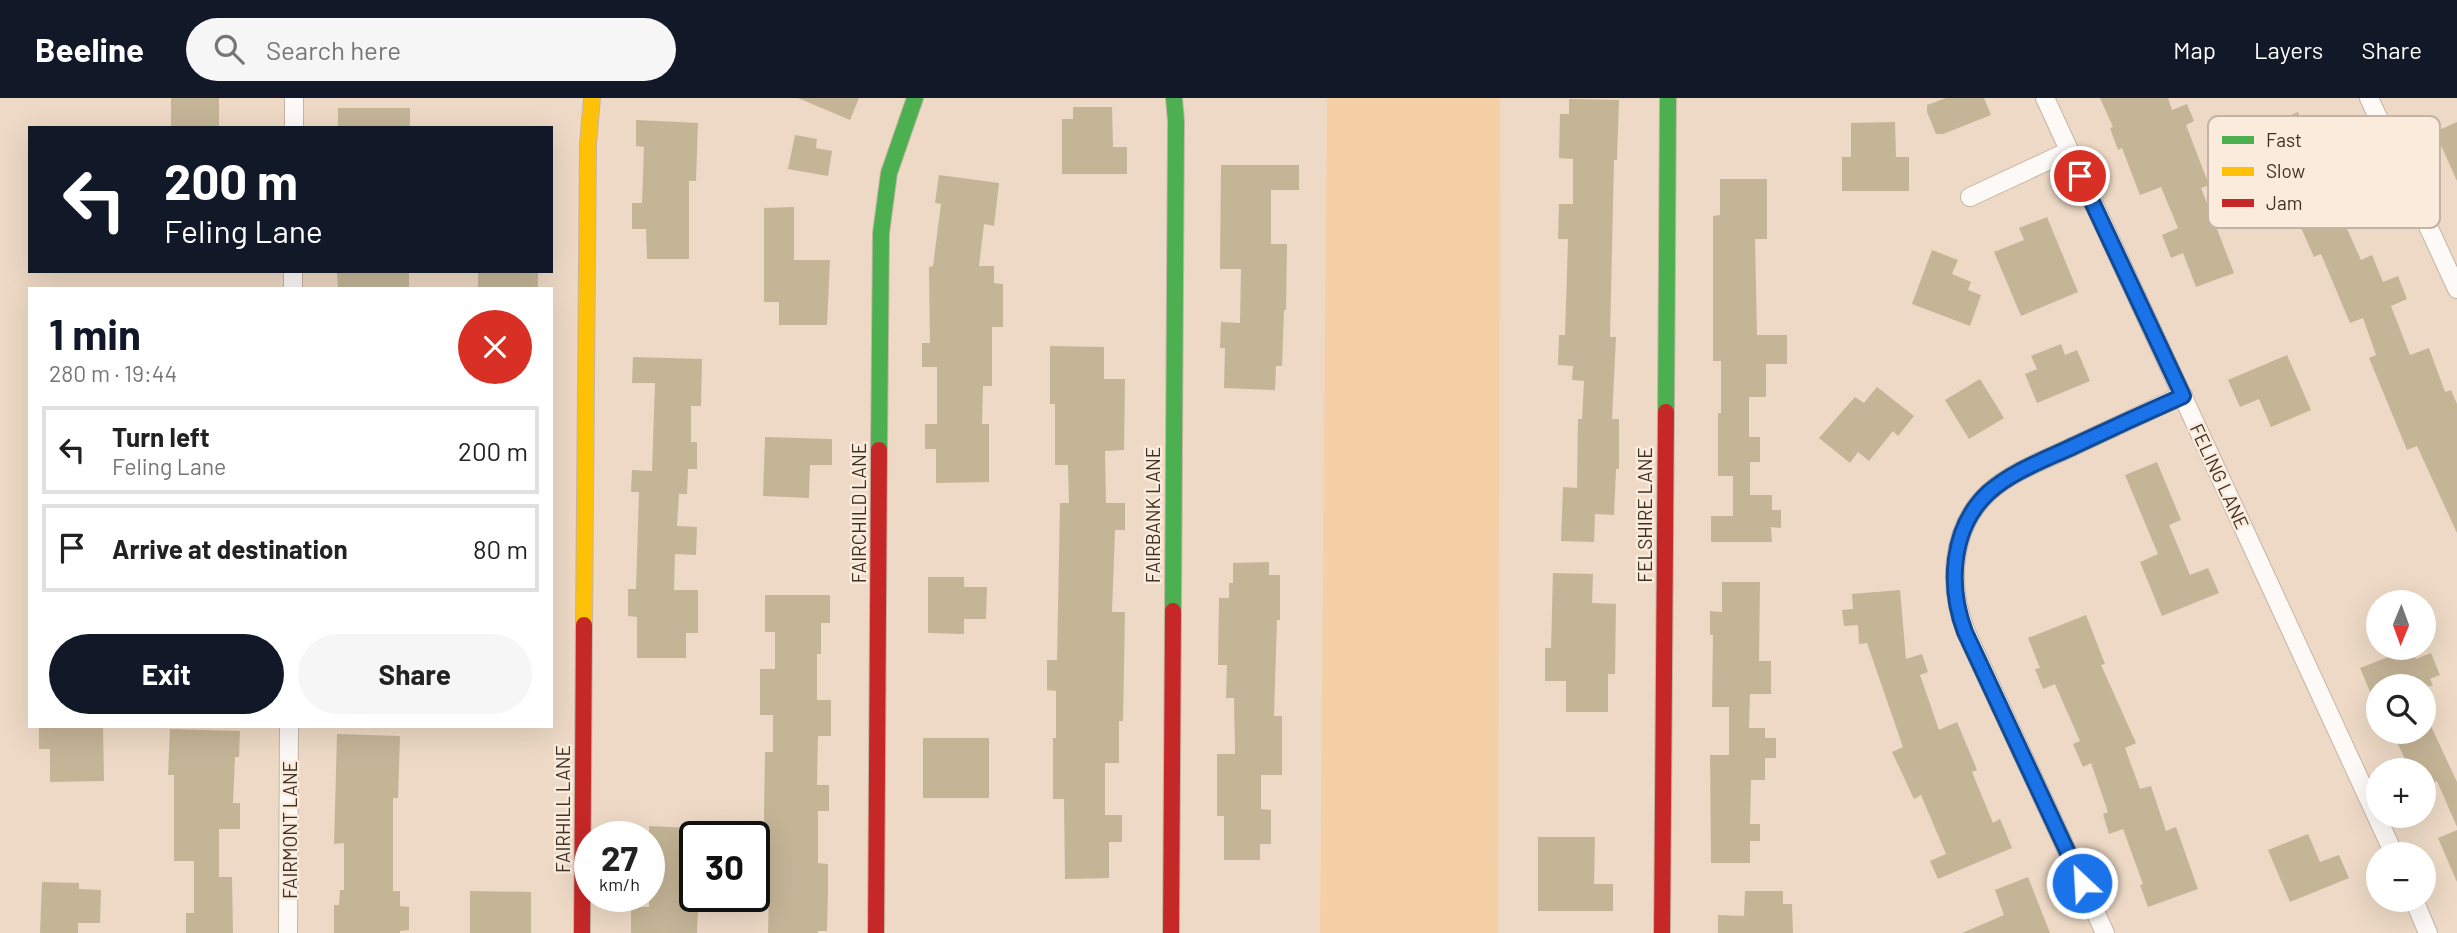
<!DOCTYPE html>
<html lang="en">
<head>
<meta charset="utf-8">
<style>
	body { margin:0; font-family:Barlow,sans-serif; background:#f6f6f6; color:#222; height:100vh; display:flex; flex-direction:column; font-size:26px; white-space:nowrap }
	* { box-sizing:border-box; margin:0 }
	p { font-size:23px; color:#767676 }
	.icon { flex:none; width:38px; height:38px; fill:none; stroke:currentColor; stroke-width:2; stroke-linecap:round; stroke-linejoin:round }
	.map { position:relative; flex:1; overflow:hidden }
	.details { position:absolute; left:28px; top:189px; width:525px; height:441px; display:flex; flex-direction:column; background:#fff; border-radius:0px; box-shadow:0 7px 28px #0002 }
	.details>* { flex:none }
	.banner { position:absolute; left:28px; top:28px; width:525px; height:147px; border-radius:0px; box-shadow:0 7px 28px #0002; background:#111827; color:#fff; overflow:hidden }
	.needle { width:46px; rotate:181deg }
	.tools { position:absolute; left:2366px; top:492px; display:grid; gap:14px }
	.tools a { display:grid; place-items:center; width:70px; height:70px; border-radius:50%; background:#fff; box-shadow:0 7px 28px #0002; font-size:35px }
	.speed { position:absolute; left:574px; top:723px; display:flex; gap:14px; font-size:35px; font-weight:700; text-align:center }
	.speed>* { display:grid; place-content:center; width:91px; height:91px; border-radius:50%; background:#fff; box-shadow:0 7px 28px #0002; line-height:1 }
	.speed small { font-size:18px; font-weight:400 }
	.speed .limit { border:4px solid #111; border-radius:10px; background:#fff; color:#111 }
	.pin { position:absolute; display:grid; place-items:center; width:60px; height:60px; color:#fff; margin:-30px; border:4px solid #fff; border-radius:50%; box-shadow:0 2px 7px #0007 }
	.me { position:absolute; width:77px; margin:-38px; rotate:335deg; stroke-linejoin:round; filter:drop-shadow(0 0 5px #0008) }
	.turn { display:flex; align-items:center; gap:24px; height:147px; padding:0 21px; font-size:32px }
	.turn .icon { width:91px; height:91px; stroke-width:2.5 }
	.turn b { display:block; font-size:49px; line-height:60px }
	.round { display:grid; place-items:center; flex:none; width:74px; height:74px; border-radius:37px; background:#f6f6f6 }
	.summary { display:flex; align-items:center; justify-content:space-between; height:119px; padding:0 21px }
	h1 { font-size:42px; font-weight:700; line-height:52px; color:#111827 }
	.cta { display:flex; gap:14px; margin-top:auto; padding:14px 21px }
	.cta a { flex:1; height:80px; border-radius:42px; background:#111827; color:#fff; font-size:28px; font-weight:700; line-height:80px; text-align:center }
	.cta a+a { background:#f6f6f6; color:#222 }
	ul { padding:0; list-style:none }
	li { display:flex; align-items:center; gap:21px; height:88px; margin:0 14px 10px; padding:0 7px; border:4px solid #e0e0e0; border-radius:0px }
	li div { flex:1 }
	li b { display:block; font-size:26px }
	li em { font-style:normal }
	header { display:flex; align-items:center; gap:42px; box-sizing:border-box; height:98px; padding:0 35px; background:#111827; color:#fff }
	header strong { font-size:33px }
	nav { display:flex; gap:38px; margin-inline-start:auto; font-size:24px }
	.search { width:490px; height:63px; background:#f6f6f6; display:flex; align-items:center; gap:18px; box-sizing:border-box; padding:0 24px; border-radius:38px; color:#767676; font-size:26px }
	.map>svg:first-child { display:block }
	.green { fill:#f5d0a7 }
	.building { fill:#c5b597 }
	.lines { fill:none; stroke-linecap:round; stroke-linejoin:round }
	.street-casing { stroke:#c4b5a5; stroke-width:20 }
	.fast-casing { stroke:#c4b5a5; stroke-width:18 }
	.slow-casing { stroke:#c4b5a5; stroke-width:18 }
	.jam-casing { stroke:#c4b5a5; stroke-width:18 }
	.street { stroke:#fcf9f6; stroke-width:18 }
	.fast { stroke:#4caf50; stroke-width:16 }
	.slow { stroke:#ffc107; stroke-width:16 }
	.jam { stroke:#c62828; stroke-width:16 }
	.route-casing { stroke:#114b97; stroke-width:18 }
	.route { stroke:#1a73e8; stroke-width:12 }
	.labels { text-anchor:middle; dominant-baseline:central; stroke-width:5; stroke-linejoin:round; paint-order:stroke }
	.street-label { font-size:19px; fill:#3e3022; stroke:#faebdd }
	.key { fill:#faebdd; stroke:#c2b3a5; stroke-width:2 }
	.key-label { font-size:19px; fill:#3e3022 }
</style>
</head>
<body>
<header>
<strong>Beeline</strong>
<div class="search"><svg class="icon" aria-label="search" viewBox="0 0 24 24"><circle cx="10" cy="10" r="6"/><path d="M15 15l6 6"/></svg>Search here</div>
<nav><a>Map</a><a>Layers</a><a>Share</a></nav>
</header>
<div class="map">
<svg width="2457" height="835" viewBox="0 0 2457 835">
	<rect width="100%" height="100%" fill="#edd9c5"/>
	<path class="green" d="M1327,0H1500L1498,835H1320Z"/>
	<g class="building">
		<rect x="171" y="0" width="48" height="30"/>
		<path d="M798,0H859L850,22Z"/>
		<path d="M1946,0H1984L1991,17L1943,36H1936L1927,14V7Z"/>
		<path d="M2100,0H2168L2172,12L2187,6L2194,23L2186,27L2209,87L2201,90L2234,175L2196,189L2183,155L2171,160L2162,137L2178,130L2161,89L2140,97L2122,50L2118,52L2110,30L2113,29Z"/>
		<path d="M1569,1L1619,2L1617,62H1614L1610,239H1616L1612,321H1619V371H1616L1614,417L1595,416L1594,444L1561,443L1563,389L1577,390L1578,321H1582L1584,283L1572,282L1573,268L1558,267L1559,237H1565L1568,141H1558L1559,106H1573V61L1559,60L1560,16H1569Z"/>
		<path d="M1073,9H1112L1113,49H1127V76H1062V21H1073Z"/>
		<rect x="338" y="10" width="72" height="20"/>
		<path d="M2298,14L2311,44L2330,36L2362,103L2339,113L2361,162L2372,157L2383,184L2398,178L2407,201L2391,208L2410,257L2429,250L2445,294L2451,292L2457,306V435L2417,348L2407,352L2369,260L2376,257L2363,220L2350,225L2321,156L2314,159L2282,87L2276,90L2251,34Z"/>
		<path d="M636,22L698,25L696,83H689V161H647L646,131H632V105H642L644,49L636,48Z"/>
		<path d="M1895,24L1896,59H1909V93H1842V59H1851V25Z"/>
		<path d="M2457,24V83L2435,34Z"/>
		<path d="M795,37L817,41L816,50L832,53L828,78L788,71Z"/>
		<path d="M1221,67H1299V92H1271V146H1287L1286,212H1284L1282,268H1276L1275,292L1224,290L1225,250H1220L1221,224L1240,225L1241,171H1220Z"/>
		<path d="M939,77L999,85L994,128L984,126L979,168H994V185L1003,186V229H992V288H983L982,326H989V384L936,385V351H925V326H937V269H922V245H930L929,169L933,168L941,106L935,105Z"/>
		<path d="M1720,81H1767V141H1755L1757,237H1787V266H1766V299H1749V339H1760V364H1750V397H1772V412H1781V430L1771,429L1772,444H1711V418H1733V378H1718V315H1721V263H1713V118L1720,117Z"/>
		<path d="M794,109V162H830L827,227H779V204H764V110Z"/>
		<path d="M2047,119L2078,194L2021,218L1994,154L2024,142L2019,130Z"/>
		<path d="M1932,152L1958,162L1952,176L1971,184L1968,192L1981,197L1970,228L1912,206Z"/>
		<path d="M390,173H409V191H338L337,174Z"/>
		<rect x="478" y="173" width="60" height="18"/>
		<path d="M2061,246L2065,257L2077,252L2090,283L2037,305L2025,276L2037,271L2031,258Z"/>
		<path d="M1050,248L1104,249V281H1125L1124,352L1105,353L1106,405H1125V432H1115L1112,514H1125L1123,623H1119V665H1105V717H1122V744H1109V780L1065,781L1064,701H1053V640H1056V593L1047,592V562H1057L1060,405H1069L1068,367H1055V306H1050Z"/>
		<path d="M2287,257L2311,312L2271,329L2259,301L2240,309L2228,282Z"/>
		<path d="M633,259L702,261L701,308H691V344H697V371H688L687,396H679L677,428L697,429L696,457L675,456L674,492H698V535H686V560H637V519L628,518V491H636L639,394H631L632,372L652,373L655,285H632Z"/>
		<path d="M1980,281L2004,320L1969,341L1945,302Z"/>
		<path d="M1877,289L1914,318L1898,338L1893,333L1869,363L1858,354L1850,365L1819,340L1855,299L1864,305Z"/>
		<path d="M765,339L832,341V367H810L809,400L763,398Z"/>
		<path d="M2157,364L2181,422L2169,427L2190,477L2208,470L2219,495L2162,518L2140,464L2158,456L2125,377Z"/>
		<path d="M1269,464V477H1280V522H1277L1274,618H1282V677H1261V711L1271,712V746H1260V762H1224V718H1217V656H1235L1234,600H1226L1227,567H1218L1219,500H1229V485H1233V465Z"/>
		<path d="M1553,475L1593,476L1592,505L1616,506L1615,576H1608V614H1566V583H1545V550H1551Z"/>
		<path d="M928,479H964V489H987L986,521H964V536L928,535Z"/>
		<path d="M1722,484H1760L1759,563H1771V596H1750L1749,630H1765V640H1776V660H1765V682H1751L1750,726H1760V743H1750V765H1711L1710,657H1729V609H1712L1713,537H1710V513L1722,514Z"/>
		<path d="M1900,492L1906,561L1922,556L1928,574L1920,577L1939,632L1957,624L1977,672L1972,674L1993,725L2000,721L2012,750L1938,781L1930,763L1946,756L1921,697L1914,701L1892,654L1903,649L1867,545L1859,546L1858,527L1844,528L1842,512L1853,511L1852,496Z"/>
		<path d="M765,497H830V525H821V556H817V602H831V638H818L817,687H829V713H818V765L828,766V792L827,833H818V835H768L769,792H765L764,712L765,654H773V617H760V571H775V534H765Z"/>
		<path d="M2086,517L2105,566L2101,567L2136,645L2125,650L2140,691L2151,688L2166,733L2176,729L2198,791L2148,809L2140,787L2143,786L2123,731L2109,736L2103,716L2108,714L2091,665L2083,669L2073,646L2080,643L2055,586L2043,591L2035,571L2040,570L2028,540Z"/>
		<path d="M2411,550L2416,561L2431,555L2440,577L2430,581L2433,588H2378V593L2371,596L2360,570Z"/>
		<path d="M2430,626L2457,684V729L2437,683L2424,689V672H2410L2396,642L2414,634H2424V629Z"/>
		<path d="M39,628H103L104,683L50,684V651H39Z"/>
		<path d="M170,631L240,633L239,659H235L233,705H240V731H219V779H232L233,835H186V815H194V763H174V677H168Z"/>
		<path d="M337,636L400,638L398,700H393V793H400V808L409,809V832L400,833V835H334V807H339L340,792H344V745L334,746Z"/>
		<rect x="923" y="640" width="66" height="60"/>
		<path d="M649,728L691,730L689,810H698L697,835H631V809H649Z"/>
		<path d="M2457,732V784L2438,740Z"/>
		<path d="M2308,736L2320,764L2339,757L2349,780L2290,804L2268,752Z"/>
		<path d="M1538,739H1595L1594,786H1613V813H1538Z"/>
		<path d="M2028,779L2050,835H1962L2004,817L1995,792Z"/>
		<path d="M42,784L79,785V791L101,792L100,825H78V835H40Z"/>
		<path d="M470,793L531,794V835H470Z"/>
		<path d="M1745,793H1783V806H1792L1793,835H1718V817L1744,818Z"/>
	</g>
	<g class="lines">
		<g class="street-casing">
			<g id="street">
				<path d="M2045,0L2394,756"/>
				<path d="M2369,0L2457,191"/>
				<path d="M294,30V0"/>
				<path d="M1970,99L2069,53"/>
				<path d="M293,191V173"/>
				<path d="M2414,802L2428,835"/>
				<path d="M288,835L289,628"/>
				<path d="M2105,835L1966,534C1948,489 1950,431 1988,395C2012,373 2047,361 2076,347C2112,330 2147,314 2183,297"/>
			</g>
		</g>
		<g class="fast-casing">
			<g id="fast">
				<path d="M1666,314L1668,0"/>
				<path d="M879,352L881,135L889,75L915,0"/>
				<path d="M1173,513L1176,23L1174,0"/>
			</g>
		</g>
		<g class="slow-casing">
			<path id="slow" d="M584,527L588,46L592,0"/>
		</g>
		<g class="jam-casing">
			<g id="jam">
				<path d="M582,835L584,527"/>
				<path d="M876,835L879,352"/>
				<path d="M1171,835L1173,513"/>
				<path d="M1662,835L1666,314"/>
			</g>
		</g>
		<use href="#street" class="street"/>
		<use href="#fast" class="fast"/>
		<use href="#slow" class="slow"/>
		<use href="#jam" class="jam"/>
	</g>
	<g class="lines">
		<g class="route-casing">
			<path id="route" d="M2080,78L2183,298C2147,314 2112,330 2076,347C2047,361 2012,373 1988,395C1950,431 1948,489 1965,534L2082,785"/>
		</g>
		<use href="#route" class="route"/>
	</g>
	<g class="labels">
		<g class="street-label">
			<text transform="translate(2220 378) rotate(65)">FELING LANE</text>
			<text transform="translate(858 415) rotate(-90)">FAIRCHILD LANE</text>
			<text transform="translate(1152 417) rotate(-90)">FAIRBANK LANE</text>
			<text transform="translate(1644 417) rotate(-90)">FELSHIRE LANE</text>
			<text transform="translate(562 711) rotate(-90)">FAIRHILL LANE</text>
			<text transform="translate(289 732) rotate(-90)">FAIRMONT LANE</text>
		</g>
	</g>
	<rect x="2208" y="18" width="232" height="112" rx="10" class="key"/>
	<rect x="2222" y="38" width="32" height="8" fill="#4caf50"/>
	<rect x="2222" y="69" width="32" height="9" fill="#ffc107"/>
	<rect x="2222" y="101" width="32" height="8" fill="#c62828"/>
	<g class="key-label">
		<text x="2266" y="49">Fast</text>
		<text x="2266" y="80">Slow</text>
		<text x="2266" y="112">Jam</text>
	</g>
</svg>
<div class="tools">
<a><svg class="needle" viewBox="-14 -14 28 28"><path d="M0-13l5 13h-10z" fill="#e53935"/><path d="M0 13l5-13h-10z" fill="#767676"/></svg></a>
<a><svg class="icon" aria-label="search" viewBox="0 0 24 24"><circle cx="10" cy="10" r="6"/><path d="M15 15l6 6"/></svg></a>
<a>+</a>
<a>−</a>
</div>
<div class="speed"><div>27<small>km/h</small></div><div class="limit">30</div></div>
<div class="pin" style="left:2080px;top:78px;background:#d93025"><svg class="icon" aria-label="arrive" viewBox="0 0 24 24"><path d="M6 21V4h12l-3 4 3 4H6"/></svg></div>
<svg class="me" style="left:2082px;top:785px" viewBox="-20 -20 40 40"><circle r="17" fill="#1a73e8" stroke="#fff" stroke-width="3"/><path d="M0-11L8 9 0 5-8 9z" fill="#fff"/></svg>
<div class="banner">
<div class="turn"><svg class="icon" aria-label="left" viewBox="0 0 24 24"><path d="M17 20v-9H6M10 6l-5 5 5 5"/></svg><div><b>200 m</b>Feling Lane</div></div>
</div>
<section class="details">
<div class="summary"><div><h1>1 min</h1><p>280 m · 19:44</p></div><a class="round" style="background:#d93025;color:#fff"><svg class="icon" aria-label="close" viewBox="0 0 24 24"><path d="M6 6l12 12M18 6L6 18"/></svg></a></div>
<ul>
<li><svg class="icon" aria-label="left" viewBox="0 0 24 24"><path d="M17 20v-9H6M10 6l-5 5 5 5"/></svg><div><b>Turn left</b><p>Feling Lane</p></div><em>200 m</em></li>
<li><svg class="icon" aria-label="arrive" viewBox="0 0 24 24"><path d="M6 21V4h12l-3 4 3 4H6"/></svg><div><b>Arrive at destination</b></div><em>80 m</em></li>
</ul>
<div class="cta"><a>Exit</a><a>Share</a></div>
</section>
</div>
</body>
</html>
